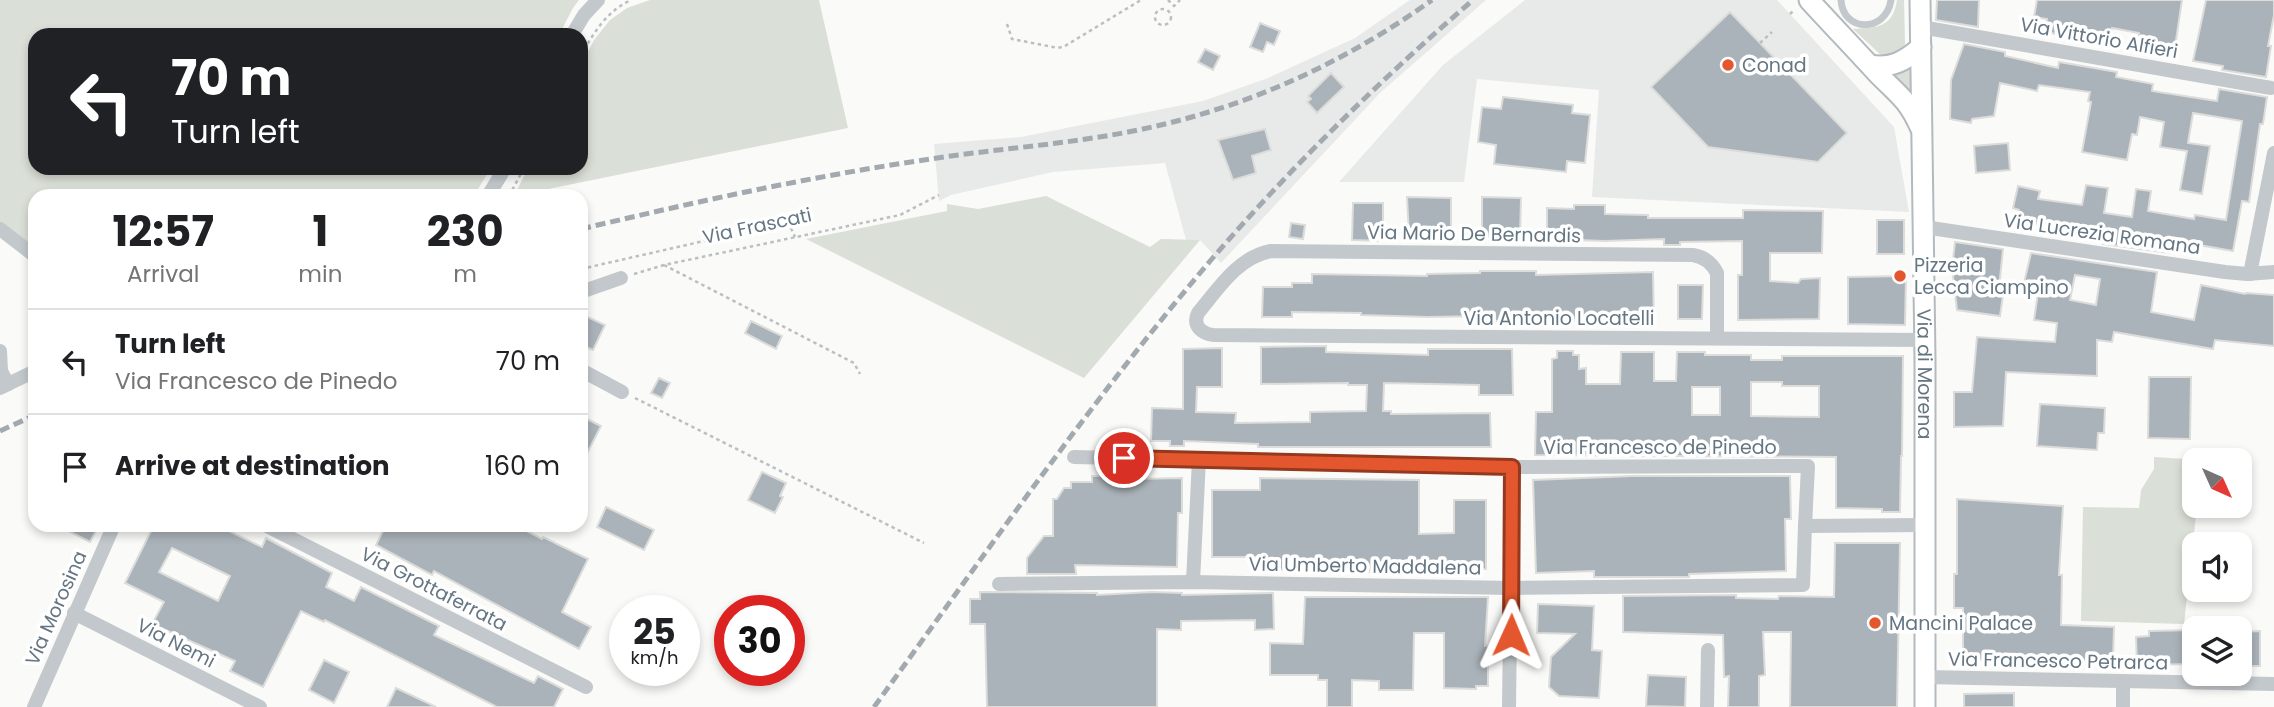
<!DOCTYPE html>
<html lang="en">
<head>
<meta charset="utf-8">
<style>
	body { margin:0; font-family:Poppins,sans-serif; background:#f6f6f6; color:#202124; height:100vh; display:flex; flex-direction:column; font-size:26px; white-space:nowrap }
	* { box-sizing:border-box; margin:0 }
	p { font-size:23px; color:#757577 }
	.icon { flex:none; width:38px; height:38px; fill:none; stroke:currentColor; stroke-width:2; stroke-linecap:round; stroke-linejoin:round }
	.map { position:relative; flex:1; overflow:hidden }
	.drawer { position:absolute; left:28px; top:189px; width:560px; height:343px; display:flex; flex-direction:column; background:#fff; border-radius:21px; box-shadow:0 4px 10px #0003 }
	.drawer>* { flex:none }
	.guide { position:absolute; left:28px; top:28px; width:560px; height:147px; border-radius:21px; box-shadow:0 4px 10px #0003; background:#202124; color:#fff; overflow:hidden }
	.needle { width:46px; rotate:135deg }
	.fabs { position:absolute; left:2182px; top:448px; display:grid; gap:14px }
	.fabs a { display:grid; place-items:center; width:70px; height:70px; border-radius:14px; background:#fff; box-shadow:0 4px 10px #0003; font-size:35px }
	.speed { position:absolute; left:609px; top:595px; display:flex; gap:14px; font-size:35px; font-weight:700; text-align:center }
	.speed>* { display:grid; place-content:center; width:91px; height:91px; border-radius:50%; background:#fff; box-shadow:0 4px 10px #0003; line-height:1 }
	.speed small { font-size:18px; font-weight:400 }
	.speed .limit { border:10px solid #d22; background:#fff; color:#111 }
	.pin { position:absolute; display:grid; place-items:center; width:60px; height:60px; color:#fff; margin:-30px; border:4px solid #fff; border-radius:50%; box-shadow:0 2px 7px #0007 }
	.me { position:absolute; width:77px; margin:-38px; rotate:1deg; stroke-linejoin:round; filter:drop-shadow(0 0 5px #0008) }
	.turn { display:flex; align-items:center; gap:24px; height:147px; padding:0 28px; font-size:32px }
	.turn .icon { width:91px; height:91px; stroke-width:2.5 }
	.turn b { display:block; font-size:49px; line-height:60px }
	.eta { display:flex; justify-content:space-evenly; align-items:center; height:119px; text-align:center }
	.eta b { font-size:42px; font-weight:700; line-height:49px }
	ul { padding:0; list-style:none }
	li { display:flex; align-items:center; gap:21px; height:105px; padding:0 28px; border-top:2px solid #e0e0e0 }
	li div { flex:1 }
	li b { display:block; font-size:26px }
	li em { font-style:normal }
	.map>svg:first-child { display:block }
	.built { fill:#e8e9e9 }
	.green { fill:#dadfd7 }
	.building { fill:#aab3b9; stroke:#dcdcda; stroke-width:2; fill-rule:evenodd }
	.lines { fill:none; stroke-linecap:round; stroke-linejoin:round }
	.secondary-casing { stroke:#b3babf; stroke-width:23 }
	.path { stroke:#bbbfc2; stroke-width:2.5; stroke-dasharray:3.5 3.5; stroke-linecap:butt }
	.lane { stroke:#c3c8cc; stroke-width:7 }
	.street { stroke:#c3c8cc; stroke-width:14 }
	.secondary { stroke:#fff; stroke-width:19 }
	.rail { stroke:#a2aab0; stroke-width:5; stroke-dasharray:10 5; stroke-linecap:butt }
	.route-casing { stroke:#94391e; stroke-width:18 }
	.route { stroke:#e4572e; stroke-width:12 }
	.poi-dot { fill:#e4572e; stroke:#fff; stroke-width:2.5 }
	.labels { text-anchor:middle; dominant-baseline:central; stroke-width:7; stroke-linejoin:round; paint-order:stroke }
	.street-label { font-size:19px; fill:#657683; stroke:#fff }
	.poi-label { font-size:19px; fill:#657683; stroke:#fff; text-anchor:start }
</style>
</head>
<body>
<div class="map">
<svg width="2274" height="707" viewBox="0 0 2274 707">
	<rect width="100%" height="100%" fill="#fafaf8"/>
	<g class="built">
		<path d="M1410,0H1486L1380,93L1221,263L1200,240H1186L1165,163L1053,172L951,195L939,201L934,144L1021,137L1203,101L1268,78L1355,38Z"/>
		<path d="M1525,0H1777L1894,127L1909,212L1592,197L1599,90L1477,79L1464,182H1339L1443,65Z"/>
	</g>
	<g class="green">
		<path d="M0,0H579L573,8L559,35H35V168H491L478,189L469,196H35V256L0,229Z"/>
		<path d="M650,0H819L848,128L514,196L528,168H581V65L594,40L610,20L627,8Z"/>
		<path d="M1897,0H1904L1905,44L1896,56L1883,57L1853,29C1876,28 1893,28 1897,0Z"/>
		<path d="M1911,67V91L1889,74Z"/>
		<path d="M1046,196L1150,247L1161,239L1200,240L1084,378L806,239L947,211V204L978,209Z"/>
		<path d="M2154,457L2202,460H2194V506H2197L2184,624L2081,621L2083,507L2139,508L2141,490L2154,469Z"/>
	</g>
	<g class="building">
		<path d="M1937,0H1979L1978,27L1936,20Z"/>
		<path d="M2037,0H2182L2174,54L2137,46L2139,33L2112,28L2109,43L2045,32L2047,19L2034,17Z"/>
		<path d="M2206,0H2274V15L2268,46H2271L2266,77L2222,70L2223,66L2193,61Z"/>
		<path d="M1730,12L1847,133L1818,162L1708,147L1651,87Z"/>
		<path d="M1260,23L1280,31L1274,45L1267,42L1263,52L1250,47Z"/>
		<path d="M1964,44L2005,52V56L2058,68L2059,62L2117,72L2116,77L2153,84L2152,91L2217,101L2219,89L2267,97L2263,124H2260L2249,202L2242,201L2233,251L2171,240L2169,253L2103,244L2104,232L2017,221L2019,210L2013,208L2018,186L2040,191L2038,199L2082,205L2086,185L2108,188L2104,213L2132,217L2136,189L2151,191L2148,211L2194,219L2195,215L2226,220L2242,121L2193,113L2188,143L2210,146L2202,194L2180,190L2187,151L2160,147L2164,122L2140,117L2137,135L2132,134L2127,160L2082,152L2091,102L2088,101L2090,92L2039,85L2037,91L2000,83L1994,116L1972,119L1971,123L1950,119L1951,80Z"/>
		<path d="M1205,49L1220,56L1213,70L1198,62Z"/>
		<path d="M1331,73L1344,87L1317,113L1307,102L1311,99L1308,96Z"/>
		<path d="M1503,97L1573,105L1572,113L1590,115L1585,163L1567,161L1566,172L1494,164L1496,145L1478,142L1482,107L1501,109Z"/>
		<path d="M1265,129L1271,150L1252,156L1256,173L1233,180L1218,140Z"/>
		<path d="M2008,143L2010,170L1976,173L1974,146Z"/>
		<path d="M1407,197L1451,198V234L1409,236Z"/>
		<path d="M1482,197L1521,198L1520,237H1482Z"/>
		<path d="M1353,203H1383V241L1352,240Z"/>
		<path d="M1574,205H1605V214L1648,215V218H1743V210L1823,211L1822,253H1770V281L1798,283L1801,279L1820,278L1819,319L1738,320V275H1742V241L1680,242V245H1664V239L1605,241L1547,239V208L1574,209Z"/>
		<rect x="1877" y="220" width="27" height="34"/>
		<path d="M1291,223L1305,225L1303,239L1289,237Z"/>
		<path d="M1955,242L2003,249L1999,288H2004L2000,316L1957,310L1952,268Z"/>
		<path d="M2031,253L2157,272L2151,312L2194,320L2201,285L2245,294L2246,293L2274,295V346L2215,340L2213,349L2114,332L2112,342L2097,340V376L2006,372L2003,426L1954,427V392H1972L1977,337L2055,342L2057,323L2034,320L2039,286L2024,283ZM2075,275L2100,279L2096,305L2070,300Z"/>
		<path d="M1480,271H1536V275L1653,272L1654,324H1620V320L1486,321V316L1428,317L1361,315V313L1292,312V317H1262L1263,287H1292V283H1312V274L1427,276V274L1480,273Z"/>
		<path d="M1906,276L1905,325L1848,324V277Z"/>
		<path d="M1678,285H1703L1702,319H1678Z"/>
		<path d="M581,314L605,325L593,350L581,345Z"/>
		<path d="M751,321L782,336L776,349L745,333Z"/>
		<path d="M1326,346V352L1428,355V349H1512L1513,395H1479V385L1384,383L1383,411H1391V414L1490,413L1491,447H1258V444L1184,441V446H1170V441H1151L1152,408L1183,409V349L1222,348V387H1197L1196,412L1236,413L1235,423L1310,422V412L1366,411L1367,385H1348V383L1261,384V347Z"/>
		<path d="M1557,351H1573V355H1579V369L1586,368V384H1620L1621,352H1654V381H1676L1677,352H1705V355H1751V360H1782V356H1903L1902,456H1901L1900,512H1882V509L1836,508V457L1535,455L1536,412H1552V359L1557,358ZM1751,382H1782V386H1819V417L1751,416ZM1692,387H1720V415H1692Z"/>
		<path d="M2149,377H2191L2190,439L2148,438Z"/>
		<path d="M659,378L670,383L662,398L651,393Z"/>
		<path d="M2040,404L2105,408L2104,433H2098L2097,450L2037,446Z"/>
		<path d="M581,416L601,426L581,465Z"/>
		<path d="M762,472L786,483L780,496L783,497L775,513L748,500Z"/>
		<path d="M1092,476H1134V479L1182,478V513H1178L1177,567L1075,565L1076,574H1027V558L1044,536H1053V499H1057L1064,488H1071V482H1092Z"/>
		<path d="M1633,476H1790L1791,519H1785L1786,571L1689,574V577H1594V571L1536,573L1533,480Z"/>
		<path d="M1260,478L1419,480V534L1454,533V500H1486V569L1362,572V563H1324V569L1258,570V557H1212V490H1260Z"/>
		<path d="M1957,499L2063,506L2059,575H2062L2061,625L2114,627L2113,661L2068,660V663L2035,662V660H1963V608H1954V574H1957Z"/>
		<path d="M606,507L654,530L644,550L597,527Z"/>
		<path d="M57,525H99L90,542Z"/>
		<path d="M154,525H217L262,547L266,538L332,573L326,587L354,601L361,587L439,626L434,635L534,683L538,676L563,689L554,707H497L325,620L324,622L301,611L263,687L230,671L235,661L152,624L164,602L125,583ZM172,548L230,576L218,601L159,572Z"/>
		<path d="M386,525H515L542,539L543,537L588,559L562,612L591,627L579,649L434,571L432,575L376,545Z"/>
		<path d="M1835,543H1900L1897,707H1790L1791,632H1763L1765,675L1759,676V707H1728L1729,676L1724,677L1723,635L1623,632V596L1736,595V598L1778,599L1779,596L1834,597Z"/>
		<path d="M980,592L1097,593V595L1152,592L1182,593V595L1273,593L1274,629L1255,630V620L1181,621V630L1157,629V707H987L985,624H970V599H980Z"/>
		<path d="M1305,597H1488L1485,646H1488V686H1476V689L1444,688V633H1414L1413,690H1379V681L1352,680V707H1327V680H1318V675H1270V643L1303,644Z"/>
		<path d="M1538,604L1594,606L1592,650L1602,651L1599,698L1559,696L1549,687L1551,657L1575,634L1537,633Z"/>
		<path d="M2193,630V664L2137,665L2136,637L2149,636V631Z"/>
		<path d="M2260,631V666H2240V632Z"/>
		<path d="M324,660L349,672L334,703L309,690Z"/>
		<path d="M1648,675L1686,677L1685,707L1646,706Z"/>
		<path d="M396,688L436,707H387Z"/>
		<path d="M2014,693V707H1964V694Z"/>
	</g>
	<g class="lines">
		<g class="secondary-casing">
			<g id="secondary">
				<path d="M1809,0C1831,24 1854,48 1876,72C1897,94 1907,98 1920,127"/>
				<path id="s1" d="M1920,0L1925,359V707"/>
				<path d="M1870,65C1891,69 1905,61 1921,47"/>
			</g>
		</g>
		<g class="path">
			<path d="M1168,0L1174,6L1180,0"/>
			<circle cx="1163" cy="17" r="8"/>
			<path d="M1790,14L1793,11"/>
			<path d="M1007,24L1012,39L1058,48L1065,46L1141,0"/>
			<path d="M1760,43L1772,32"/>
			<path d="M581,56C593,33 607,11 631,0"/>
			<path d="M509,196L524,168"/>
			<path d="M664,265L854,363L860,374"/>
			<path d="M581,269L783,223L790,226L795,237"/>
			<path d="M634,274L664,265L900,215L939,195"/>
			<path d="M635,398L924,543"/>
		</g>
		<path class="lane" d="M1841,0C1843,33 1886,33 1891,0"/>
		<g class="street">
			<path d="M1921,27L2271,88"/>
			<path d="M572,35L584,15L598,0"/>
			<path d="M488,196L505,168"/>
			<path d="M1924,227L2225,272L2247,274L2274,272"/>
			<path d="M0,229L35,256"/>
			<path d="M2250,274L2274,153"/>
			<path d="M581,292L621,278"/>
			<path d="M1717,338V273C1712,263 1705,257 1693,255L1271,251C1238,257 1218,289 1198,313C1192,326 1202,334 1214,335L1925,340"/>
			<path d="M0,351L1,371L8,384"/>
			<path d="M581,370L622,392"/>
			<path d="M0,388L35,371"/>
			<path d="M1074,457L1512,467L1808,466L1805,526"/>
			<path d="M265,525L586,687"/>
			<path d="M1193,582L1199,459"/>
			<path d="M999,584L1193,582L1511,588L1803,585L1805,526L1925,525"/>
			<path d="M74,613L260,707"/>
			<path d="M1925,677L2274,684"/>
			<path d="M34,707L114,525"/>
			<path d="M1509,707L1512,467"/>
			<path d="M1707,707L1708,650"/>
			<path d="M2123,707V682"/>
		</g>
		<use href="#secondary" class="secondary"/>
		<g class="rail">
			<path d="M581,229C695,202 808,177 924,160C992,149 1061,145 1128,132C1239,111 1340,66 1432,0"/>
			<path d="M0,431L35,415"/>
			<path d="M874,707C984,556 1090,402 1211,260C1291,167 1380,80 1473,0"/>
		</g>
	</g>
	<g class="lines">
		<g class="route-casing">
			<path id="route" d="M1124,458L1512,467L1511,635"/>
		</g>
		<use href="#route" class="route"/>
	</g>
	<g class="poi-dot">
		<circle cx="1728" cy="65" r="7"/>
		<circle cx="1900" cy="276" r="7"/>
		<circle cx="1875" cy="623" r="7"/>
	</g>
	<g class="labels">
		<g class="street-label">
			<text transform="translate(2099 38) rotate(10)">Via Vittorio Alfieri</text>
			<text transform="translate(757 226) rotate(-12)">Via Frascati</text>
			<text transform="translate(1474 234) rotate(1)">Via Mario De Bernardis</text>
			<text transform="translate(2102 234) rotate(8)">Via Lucrezia Romana</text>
			<text x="1559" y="318">Via Antonio Locatelli</text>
			<text stroke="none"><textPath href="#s1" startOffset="374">Via di Morena</textPath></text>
			<text x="1660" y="447">Via Francesco de Pinedo</text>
			<text transform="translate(1365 566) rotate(1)">Via Umberto Maddalena</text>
			<text transform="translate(434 589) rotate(27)">Via Grottaferrata</text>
			<text transform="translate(56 608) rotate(-66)">Via Morosina</text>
			<text transform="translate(176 643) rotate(27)">Via Nemi</text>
			<text transform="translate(2058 661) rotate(1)">Via Francesco Petrarca</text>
		</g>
		<g class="poi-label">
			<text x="1742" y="65">Conad</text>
			<text x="1914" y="265">Pizzeria<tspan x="1914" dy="22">Lecca Ciampino</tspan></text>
			<text x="1889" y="623">Mancini Palace</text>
		</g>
	</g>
</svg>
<div class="fabs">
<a><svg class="needle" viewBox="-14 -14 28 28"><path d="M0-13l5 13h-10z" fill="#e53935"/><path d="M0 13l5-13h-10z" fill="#757577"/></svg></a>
<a><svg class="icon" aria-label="sound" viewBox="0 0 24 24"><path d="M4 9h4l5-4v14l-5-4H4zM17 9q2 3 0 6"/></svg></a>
<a><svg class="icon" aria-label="layers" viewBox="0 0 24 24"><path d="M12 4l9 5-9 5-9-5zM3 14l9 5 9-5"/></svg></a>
</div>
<div class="speed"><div>25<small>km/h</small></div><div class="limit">30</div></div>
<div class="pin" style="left:1124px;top:458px;background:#d93025"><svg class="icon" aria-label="arrive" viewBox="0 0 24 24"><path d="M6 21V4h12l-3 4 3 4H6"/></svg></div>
<svg class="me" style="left:1511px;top:635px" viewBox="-20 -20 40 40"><path d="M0-17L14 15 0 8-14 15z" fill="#e4572e" stroke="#fff" stroke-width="4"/></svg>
<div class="guide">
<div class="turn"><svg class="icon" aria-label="left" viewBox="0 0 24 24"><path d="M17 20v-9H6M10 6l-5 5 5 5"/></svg><div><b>70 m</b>Turn left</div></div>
</div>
<section class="drawer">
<div class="eta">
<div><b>12:57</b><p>Arrival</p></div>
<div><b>1</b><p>min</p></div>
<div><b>230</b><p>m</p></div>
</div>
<ul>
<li><svg class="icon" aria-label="left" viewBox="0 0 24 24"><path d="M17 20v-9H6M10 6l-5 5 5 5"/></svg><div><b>Turn left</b><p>Via Francesco de Pinedo</p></div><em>70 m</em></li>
<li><svg class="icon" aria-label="arrive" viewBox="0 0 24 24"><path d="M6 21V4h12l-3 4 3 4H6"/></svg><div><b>Arrive at destination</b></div><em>160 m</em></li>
</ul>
</section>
</div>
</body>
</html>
